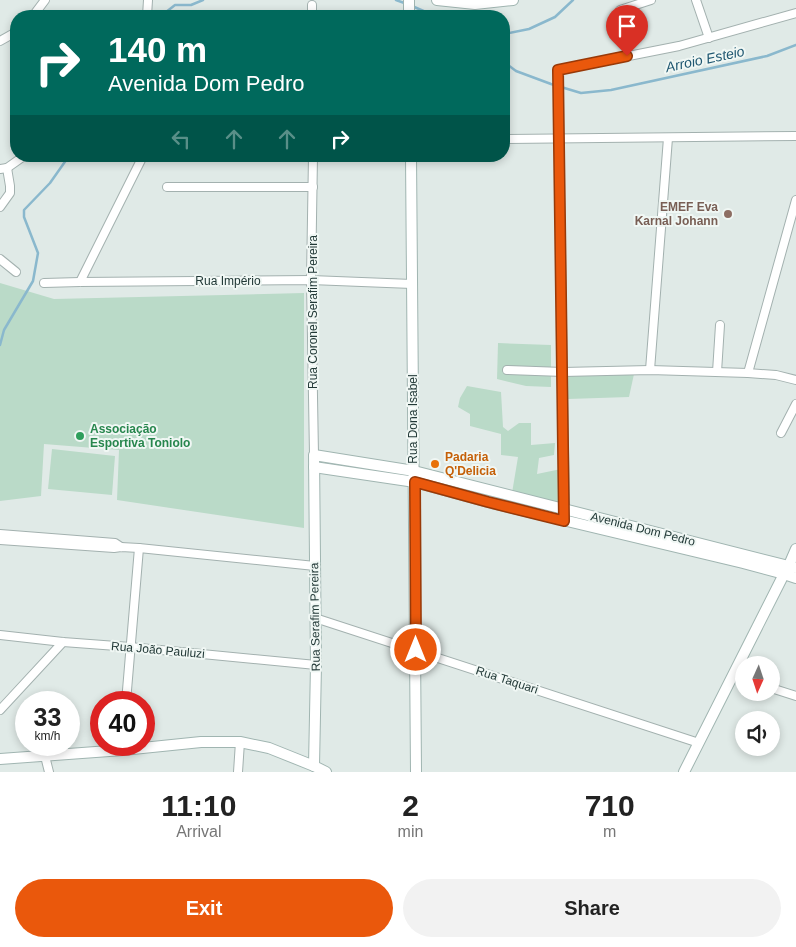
<!DOCTYPE html>
<html lang="en">
<head>
<meta charset="utf-8">
<style>
	body { margin:0; font-family:Arial,sans-serif; background:#f2f2f2; color:#222; height:100vh; display:flex; flex-direction:column; font-size:19px; white-space:nowrap }
	* { box-sizing:border-box; margin:0 }
	p { font-size:16px; color:#767676 }
	.icon { flex:none; width:28px; height:28px; fill:none; stroke:currentColor; stroke-width:2; stroke-linecap:round; stroke-linejoin:round }
	.map { position:relative; height:772px; overflow:hidden }
	.drawer { display:flex; flex-direction:column; background:#fff; flex:1 }
	.drawer>* { flex:none }
	.banner { position:absolute; left:10px; top:10px; width:500px; height:152px; border-radius:20px; box-shadow:0 2px 8px #0003; background:#00695c; color:#fff; overflow:hidden }
	.needle { width:32px; rotate:183deg }
	.buttons { position:absolute; left:735px; top:656px; display:grid; gap:10px }
	.buttons a { display:grid; place-items:center; width:45px; height:45px; border-radius:50%; background:#fff; box-shadow:0 2px 8px #0003; font-size:25px }
	.speed { position:absolute; left:15px; top:691px; display:flex; gap:10px; font-size:25px; font-weight:700; text-align:center }
	.speed>* { display:grid; place-content:center; width:65px; height:65px; border-radius:50%; background:#fff; box-shadow:0 2px 8px #0003; line-height:1 }
	.speed small { font-size:12px; font-weight:400 }
	.speed .limit { border:8px solid #d22; background:#fff; color:#111 }
	.pin { position:absolute; display:grid; place-items:center; width:42px; height:42px; color:#fff; margin:-51px -21px; border-radius:50% 50% 50% 0; rotate:-45deg; box-shadow:0 0 5px #0007 }
	.pin .icon { rotate:45deg }
	.me { position:absolute; width:55px; margin:-28px; rotate:0deg; stroke-linejoin:round; filter:drop-shadow(0 0 4px #0008) }
	.turn { display:flex; align-items:center; gap:18px; height:105px; padding:0 15px; font-size:22px }
	.turn .icon { width:65px; height:65px; stroke-width:2.5 }
	.turn b { display:block; font-size:35px; line-height:42px }
	.lanes { display:flex; align-items:center; height:48px; padding:0 15px; background:#0003; justify-content:center; gap:25px; direction:ltr }
	.lanes .off { opacity:.35 }
	.eta { display:flex; justify-content:space-evenly; align-items:center; height:85px; text-align:center }
	.eta b { font-size:30px; font-weight:800; line-height:35px }
	.primary-button { display:flex; gap:10px; margin-top:auto; padding:10px 15px }
	.primary-button a { flex:1; height:58px; border-radius:30px; background:#ea580c; color:#fff; font-size:20px; font-weight:800; line-height:58px; text-align:center }
	.primary-button a+a { background:#f2f2f2; color:#222 }
	.map>svg:first-child { display:block }
	.green { fill:#badac8 }
	.lines { fill:none; stroke-linecap:round; stroke-linejoin:round }
	.stream { stroke:#8ab8cd; stroke-width:2.5 }
	.street-casing { stroke:#a3b1af; stroke-width:10 }
	.secondary-casing { stroke:#a0b5b1; stroke-width:12 }
	.street { stroke:#fff; stroke-width:8 }
	.secondary { stroke:#fff; stroke-width:10 }
	.route-casing { stroke:#983908; stroke-width:12 }
	.route { stroke:#ea580c; stroke-width:9 }
	.education-dot { fill:#8d6e63; stroke:#f0f7f4; stroke-width:2 }
	.leisure-dot { fill:#2e9e5b; stroke:#f0f7f4; stroke-width:2 }
	.food-dot { fill:#e8710a; stroke:#f0f7f4; stroke-width:2 }
	.labels { text-anchor:middle; dominant-baseline:central; stroke-width:4; stroke-linejoin:round; paint-order:stroke }
	.education-label { font-size:12px; font-weight:bold; fill:#785e54; stroke:#f0f7f4; text-anchor:end }
	.street-label { font-size:12px; fill:#223937; stroke:#f0f7f4 }
	.leisure-label { font-size:12px; font-weight:bold; fill:#27864d; stroke:#f0f7f4; text-anchor:start }
	.food-label { font-size:12px; font-weight:bold; fill:#c56008; stroke:#f0f7f4; text-anchor:start }
	.water-label { font-size:14px; font-style:italic; fill:#1f5771; stroke:#f0f7f4 }
</style>
</head>
<body>
<div class="map">
<svg width="796" height="772" viewBox="0 0 796 772">
	<rect width="100%" height="100%" fill="#e0eae7"/>
	<g class="green">
		<path d="M0,283L54,299L304,293V528L117,500L119,450L44,444L41,496L0,501Z"/>
		<path d="M498,343L551,345V387L526,386L497,379Z"/>
		<path d="M634,374L629,397L568,399V375Z"/>
		<path d="M467,386L501,392L503,427L508,431L519,423H531V445L555,443L554,455L539,458L537,474L561,469L562,509L512,493L518,457L501,455V434L470,426V414L458,407L460,398Z"/>
		<path d="M52,449L115,456L112,495L48,489Z"/>
	</g>
	<g class="lines">
		<g class="stream">
			<path d="M396,0L407,4"/>
			<path d="M412,6L435,16"/>
			<path d="M161,16L175,5H191L203,0"/>
			<path d="M504,34L529,29L555,17L573,0"/>
			<path d="M504,62L516,71L551,84L581,93L611,90L767,56L796,45"/>
			<path d="M0,345L4,330L33,281L38,253L24,217V210L50,183L69,156"/>
		</g>
		<g class="street-casing">
			<g id="street">
				<path d="M696,0L709,38"/>
				<path d="M620,10L651,0"/>
				<path d="M33,16L45,0"/>
				<path d="M147,16L148,0"/>
				<path d="M312,16V5"/>
				<path d="M0,41L16,32"/>
				<path d="M504,139L796,136"/>
				<path d="M313,156L311,280L314,455"/>
				<path d="M0,169L7,168L24,156"/>
				<path d="M167,187H313"/>
				<path d="M0,207L10,193V186L7,168"/>
				<path d="M0,259L16,272"/>
				<path d="M80,282L143,156"/>
				<path d="M44,283L80,282L311,280L412,284"/>
				<path d="M507,370L563,372L650,370L748,373L776,375L796,380"/>
				<path d="M650,370L668,138"/>
				<path d="M717,372L720,325"/>
				<path d="M748,373L796,200"/>
				<path d="M781,433L796,404"/>
				<path d="M565,513L558,70L679,46L796,13"/>
				<path d="M0,534L115,543L121,547"/>
				<path d="M0,540L114,548L121,547L139,548L315,566"/>
				<path d="M315,618L699,743"/>
				<path d="M0,635L63,642L130,647L316,665"/>
				<path d="M733,675L744,679"/>
				<path d="M771,688L796,696"/>
				<path d="M126,702L139,548"/>
				<path d="M0,710L63,642"/>
				<path d="M45,756L49,772"/>
				<path d="M238,772L240,742"/>
			</g>
		</g>
		<g class="secondary-casing">
			<g id="secondary">
				<path d="M409,0V16"/>
				<path d="M437,0L475,4L513,0"/>
				<path d="M411,156L416,772"/>
				<path d="M314,467L415,482L488,502L743,563L784,574L796,578"/>
				<path d="M0,759L123,750L201,742H240L269,748L314,766L326,772"/>
				<path d="M314,766L316,665L314,455L414,471L796,568"/>
				<path d="M684,772L784,574L786,572L796,549"/>
			</g>
		</g>
		<use href="#street" class="street"/>
		<use href="#secondary" class="secondary"/>
	</g>
	<g class="lines">
		<g class="route-casing">
			<path id="route" d="M416,650L415,482L488,502L564,521L558,70L627,56"/>
		</g>
		<use href="#route" class="route"/>
	</g>
	<circle class="education-dot" cx="728" cy="214" r="5"/>
	<circle class="leisure-dot" cx="80" cy="436" r="5"/>
	<circle class="food-dot" cx="435" cy="464" r="5"/>
	<g class="labels">
		<g class="education-label">
			<text x="718" y="207">EMEF Eva<tspan x="718" dy="14">Karnal Johann</tspan></text>
		</g>
		<g class="street-label">
			<text x="228" y="281">Rua Império</text>
			<text transform="translate(313 312) rotate(-90)">Rua Coronel Serafim Pereira</text>
			<text transform="translate(413 419) rotate(-90)">Rua Dona Isabel</text>
			<text transform="translate(643 529) rotate(14)">Avenida Dom Pedro</text>
			<text transform="translate(315 617) rotate(-91)">Rua Serafim Pereira</text>
			<text transform="translate(158 650) rotate(5)">Rua João Pauluzi</text>
			<text transform="translate(507 680) rotate(18)">Rua Taquari</text>
		</g>
		<g class="leisure-label">
			<text x="90" y="429">Associação<tspan x="90" dy="14">Esportiva Toniolo</tspan></text>
		</g>
		<g class="food-label">
			<text x="445" y="457">Padaria<tspan x="445" dy="14">Q'Delicia</tspan></text>
		</g>
		<g class="water-label">
			<text transform="translate(705 59) rotate(-12)">Arroio Esteio</text>
		</g>
	</g>
</svg>
<div class="buttons">
<a><svg class="needle" viewBox="-14 -14 28 28"><path d="M0-13l5 13h-10z" fill="#e53935"/><path d="M0 13l5-13h-10z" fill="#767676"/></svg></a>
<a><svg class="icon" aria-label="sound" viewBox="0 0 24 24"><path d="M4 9h4l5-4v14l-5-4H4zM17 9q2 3 0 6"/></svg></a>
</div>
<div class="speed"><div>33<small>km/h</small></div><div class="limit">40</div></div>
<div class="pin" style="left:627px;top:56px;background:#d93025"><svg class="icon" aria-label="arrive" viewBox="0 0 24 24"><path d="M6 21V4h12l-3 4 3 4H6"/></svg></div>
<svg class="me" style="left:416px;top:650px" viewBox="-20 -20 40 40"><circle r="17" fill="#ea580c" stroke="#fff" stroke-width="3"/><path d="M0-11L8 9 0 5-8 9z" fill="#fff"/></svg>
<div class="banner">
<div class="turn"><svg class="icon" aria-label="right" viewBox="0 0 24 24"><path d="M7 20v-9h11M14 6l5 5-5 5"/></svg><div><b>140 m</b>Avenida Dom Pedro</div></div>
<div class="lanes"><svg class="icon off" aria-label="left" viewBox="0 0 24 24"><path d="M17 20v-9H6M10 6l-5 5 5 5"/></svg><svg class="icon off" aria-label="ahead" viewBox="0 0 24 24"><path d="M12 20V5M6 11l6-6 6 6"/></svg><svg class="icon off" aria-label="ahead" viewBox="0 0 24 24"><path d="M12 20V5M6 11l6-6 6 6"/></svg><svg class="icon" aria-label="right" viewBox="0 0 24 24"><path d="M7 20v-9h11M14 6l5 5-5 5"/></svg></div>
</div>
</div>
<section class="drawer">
<div class="eta">
<div><b>11:10</b><p>Arrival</p></div>
<div><b>2</b><p>min</p></div>
<div><b>710</b><p>m</p></div>
</div>
<div class="primary-button"><a>Exit</a><a>Share</a></div>
</section>
</body>
</html>
